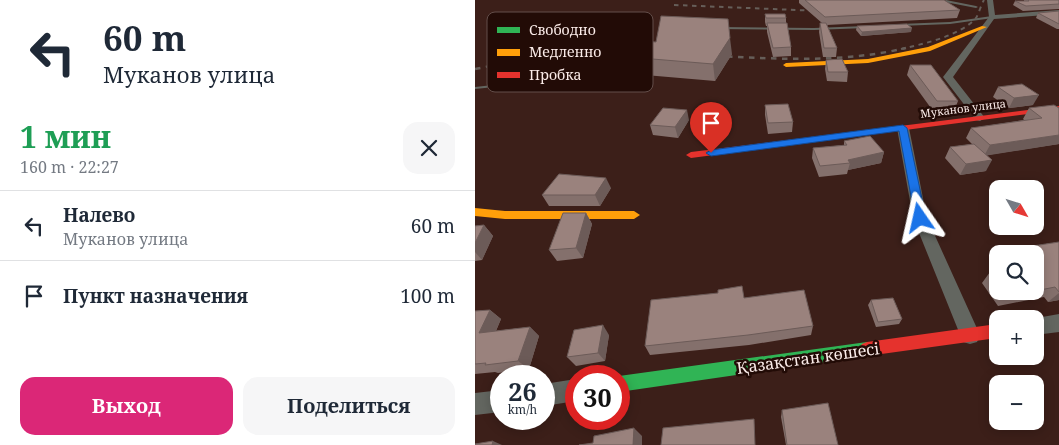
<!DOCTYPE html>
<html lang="ru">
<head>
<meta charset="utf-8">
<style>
	body { margin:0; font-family:"Noto Serif",serif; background:#f6f6f7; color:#1f2937; height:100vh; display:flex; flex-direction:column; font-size:19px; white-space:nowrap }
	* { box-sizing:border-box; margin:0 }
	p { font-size:16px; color:#747a83 }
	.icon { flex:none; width:28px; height:28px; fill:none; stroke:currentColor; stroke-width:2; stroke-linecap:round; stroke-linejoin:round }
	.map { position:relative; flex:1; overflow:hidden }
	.panel { display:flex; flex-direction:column; background:#fff; width:475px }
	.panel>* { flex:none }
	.hud { background:#fff; color:#1f2937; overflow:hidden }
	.needle { width:32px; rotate:129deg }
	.fabs { position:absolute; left:514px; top:180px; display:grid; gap:10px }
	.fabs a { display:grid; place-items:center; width:55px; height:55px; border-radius:10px; background:#fff; box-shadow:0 2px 12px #0003; font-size:25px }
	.speed { position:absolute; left:15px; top:365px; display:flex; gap:10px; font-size:25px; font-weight:700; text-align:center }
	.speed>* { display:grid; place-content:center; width:65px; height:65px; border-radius:50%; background:#fff; box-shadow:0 2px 12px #0003; line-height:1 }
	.speed small { font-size:12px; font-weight:400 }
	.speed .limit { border:8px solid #d22; background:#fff; color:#111 }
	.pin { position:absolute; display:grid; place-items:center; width:42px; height:42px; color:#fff; margin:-51px -21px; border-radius:50% 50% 50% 0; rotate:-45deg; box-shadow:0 0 5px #0007 }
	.pin .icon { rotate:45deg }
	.me { position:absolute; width:55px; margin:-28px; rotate:349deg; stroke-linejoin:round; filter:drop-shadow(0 0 4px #0008) }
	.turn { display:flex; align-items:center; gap:18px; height:105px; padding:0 20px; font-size:22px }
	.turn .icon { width:65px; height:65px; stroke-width:2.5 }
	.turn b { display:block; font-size:35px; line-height:42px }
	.round { display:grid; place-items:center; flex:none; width:52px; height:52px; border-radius:15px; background:#f6f6f7 }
	.headline { display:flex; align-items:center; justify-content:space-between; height:85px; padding:0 20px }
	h1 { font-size:30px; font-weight:700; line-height:38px; color:#1e9e55 }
	.action { display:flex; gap:10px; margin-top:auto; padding:10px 20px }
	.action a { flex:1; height:58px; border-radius:15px; background:#db2777; color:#fff; font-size:20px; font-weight:700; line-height:58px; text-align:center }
	.action a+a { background:#f6f6f7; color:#1f2937 }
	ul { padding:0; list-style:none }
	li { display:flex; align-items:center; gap:15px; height:70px; padding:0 20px; border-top:1px solid #e0e1e3 }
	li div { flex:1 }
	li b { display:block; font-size:19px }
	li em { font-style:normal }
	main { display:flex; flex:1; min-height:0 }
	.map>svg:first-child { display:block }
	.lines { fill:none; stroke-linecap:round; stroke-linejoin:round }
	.lane { fill:#636660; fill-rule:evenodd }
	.street { fill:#636660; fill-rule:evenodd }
	.fast { fill:#30b455; fill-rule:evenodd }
	.slow { fill:#ff9f0a; fill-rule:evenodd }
	.jam { fill:#e5322d; fill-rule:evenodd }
	.rail-far1 { stroke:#665e59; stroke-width:2; stroke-dasharray:4.5 4.5; stroke-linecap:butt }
	.rail { stroke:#665e59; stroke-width:2.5; stroke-dasharray:5.5 5.5; stroke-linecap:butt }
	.wall { fill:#84706c }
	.shaded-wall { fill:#6c5b58 }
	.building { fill:#9a827d; stroke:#6c5b58 }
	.route { fill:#1a73e8; stroke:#114b97 }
	.labels { text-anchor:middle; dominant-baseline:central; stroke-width:5; stroke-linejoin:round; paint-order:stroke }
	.far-street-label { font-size:11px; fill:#fbece9; stroke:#220b06 }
	.near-street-label { font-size:16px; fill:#fbece9; stroke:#220b06 }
	.key { fill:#220b06; stroke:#634e4a; stroke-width:1 }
	.key-label { font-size:14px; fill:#fbece9 }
</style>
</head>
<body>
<main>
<section class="panel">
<div class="hud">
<div class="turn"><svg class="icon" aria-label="left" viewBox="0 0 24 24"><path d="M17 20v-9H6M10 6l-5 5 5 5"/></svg><div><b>60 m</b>Муканов улица</div></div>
</div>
<div class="headline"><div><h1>1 мин</h1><p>160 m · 22:27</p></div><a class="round"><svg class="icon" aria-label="close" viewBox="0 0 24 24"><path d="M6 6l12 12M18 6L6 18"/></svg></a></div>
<ul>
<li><svg class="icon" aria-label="left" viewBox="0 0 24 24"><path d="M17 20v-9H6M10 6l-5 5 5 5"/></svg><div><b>Налево</b><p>Муканов улица</p></div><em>60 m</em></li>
<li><svg class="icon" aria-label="arrive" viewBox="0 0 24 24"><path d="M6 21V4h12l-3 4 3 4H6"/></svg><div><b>Пункт назначения</b></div><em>100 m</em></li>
</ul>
<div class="action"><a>Выход</a><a>Поделиться</a></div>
</section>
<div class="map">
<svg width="584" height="445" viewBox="0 0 584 445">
	<rect width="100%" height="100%" fill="#3c1f19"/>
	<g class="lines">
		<g class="lane">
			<path d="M471,0L501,6L503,7L501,8L470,2Z"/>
			<path d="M517,16L518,18L475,24L424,26L422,25L424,24L475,22Z"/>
			<path d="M390,26L391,28L339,30L244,29L242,28L244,27L339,28Z"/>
			<path d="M27,84H29V86L0,89V87Z"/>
		</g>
		<g class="street">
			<path d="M512,0H518L520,15L584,10V14L519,19L478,77L510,118L505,121L501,120L468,77L514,17Z"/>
			<path d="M428,125L434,128L452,218L505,335L502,342L495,344L488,342L438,218L422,128Z"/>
			<path d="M584,314V332L560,335V319H556Z"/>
			<path d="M101,379V401L69,406V384Z"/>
			<path d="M26,390V412L0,415V393Z"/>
		</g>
		<path class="fast" d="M392,342L397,344L400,349L397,354L392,356L144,392V376Z"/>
		<g class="slow">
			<path d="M507,26L512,27L455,51L393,63L311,67L308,65L311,63L393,59L453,47Z"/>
			<path d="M0,208L30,211H159L165,215L159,219H30L0,216Z"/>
		</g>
		<g class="jam">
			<path d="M584,106V110L216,158L211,155L216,152Z"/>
			<path d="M522,324V338L392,356L387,354L384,349L387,344L392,342Z"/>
		</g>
		<g class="rail-far1">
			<path d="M199,5L346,11"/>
			<path d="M24,41L134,49"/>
			<path d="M426,49C448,44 485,36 501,18C504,13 506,5 509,0"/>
		</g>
		<g class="rail">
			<path d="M117,48L148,50"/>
			<path d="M241,56C305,59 368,63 431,48"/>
			<path d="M0,69L91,51"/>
		</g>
	</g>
	<g class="wall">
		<path d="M324,0H469L485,10L482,18L352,25L362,48L361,57H348L344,32L345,23H347L324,3Z"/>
		<path d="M549,0H584V9L548,11L538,5L540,1H549Z"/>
		<path d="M584,11V29H582L561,18L563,13Z"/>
		<path d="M290,14L311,18V23L316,47V56L298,57L292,32V26H291L290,22Z"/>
		<path d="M382,26L436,32L386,36L381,30Z"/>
		<path d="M257,54L240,81L135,72L129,55Z"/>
		<path d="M351,60L373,72L372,82L352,81L350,69Z"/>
		<path d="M435,65L483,101L479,111H458L432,75Z"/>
		<path d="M523,87L558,105L534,108L518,97Z"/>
		<path d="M290,105L318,122L317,132L293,134L290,115Z"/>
		<path d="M554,108H584V144L512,155L511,171L485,175L470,158L475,147L497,144L491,138L496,128L549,120L548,119Z"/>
		<path d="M214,120L203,138L178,135L175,125Z"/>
		<path d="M369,141L409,152L406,163L373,170L372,174L344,177L337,158L338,148L369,145Z"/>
		<path d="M136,188L125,206H74L67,195Z"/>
		<path d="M111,213L117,224L108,258L82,261L74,250Z"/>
		<path d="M9,225L18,236L7,260L0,261V226Z"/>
		<path d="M584,242V300L573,302L569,297L523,306L507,283L515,272L522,271V291H560V254H540L544,248Z"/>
		<path d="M269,298L338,326L336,335L274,345L175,355L170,346Z"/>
		<path d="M396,300L427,319L424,324L401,327L393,305Z"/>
		<path d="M15,310L26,319L21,331L55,327L64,336L54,369L23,373L20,372L0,374V311Z"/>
		<path d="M134,335L130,361L101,366L92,357Z"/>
		<path d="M307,410L363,445H311L306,417Z"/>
	</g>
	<g class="shaded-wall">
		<path d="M437,28L436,32L386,36L387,32Z"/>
		<path d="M255,38L257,54L240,81L238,64Z"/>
		<path d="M564,95L558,105L534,108L539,98Z"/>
		<path d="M212,110L214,120L203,138L200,127Z"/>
		<path d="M584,135V144L509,156L515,145Z"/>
		<path d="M409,152L406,163L373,170L375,163L373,160Z"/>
		<path d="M517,160L511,171L485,175L491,164Z"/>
		<path d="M131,178L136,188L125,206L120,195Z"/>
		<path d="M111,213L117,224L108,258L101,248Z"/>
		<path d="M9,225L18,236L7,260L0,252V243Z"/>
		<path d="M584,293V300L573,302Z"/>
		<path d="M15,310L26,319L16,342L4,333Z"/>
		<path d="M128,325L134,335L130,361L123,353Z"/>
		<path d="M55,327L64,336L54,369L43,361Z"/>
		<path d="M159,428L167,436V445H158Z"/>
		<path d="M18,441L27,445H17Z"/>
	</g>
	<g class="building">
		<path d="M330,0H469L485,10L350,17Z"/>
		<path d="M553,0H584V4L551,6L540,1H554Z"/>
		<path d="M584,11V24L563,13Z"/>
		<path d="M290,14H310L311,18H291Z"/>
		<path d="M186,16L253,19L255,38L238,64L129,55L148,40L181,42Z"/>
		<path d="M292,23H312L316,47L298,48Z"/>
		<path d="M345,23H351L362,48H349Z"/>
		<path d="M432,24L437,28L387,32L382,26Z"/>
		<path d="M367,59L373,72H353L351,60Z"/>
		<path d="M435,65H456L483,101H462Z"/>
		<path d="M547,84L564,95L539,98L523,87Z"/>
		<path d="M313,104L318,122L293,123L290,105Z"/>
		<path d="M579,105L584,108V135L515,145L496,128L567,118L554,108Z"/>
		<path d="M188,108L212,110L200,127L175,125Z"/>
		<path d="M395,136L409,152L373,160L375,163L345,166L338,148L372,145L369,141Z"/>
		<path d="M499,144L517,160L491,164L475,147Z"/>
		<path d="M84,174L131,178L120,195H67Z"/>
		<path d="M88,213H111L101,248L74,250Z"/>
		<path d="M9,225L0,243V226Z"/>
		<path d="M584,242V292L580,287L560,291V254H550L544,248Z"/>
		<path d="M522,271V282L515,272Z"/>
		<path d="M267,286L269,298L329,290L338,326L273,335L170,346L176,300L243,293V290Z"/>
		<path d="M529,291H557L532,296Z"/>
		<path d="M418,298L427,319L403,322L396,300Z"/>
		<path d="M15,310L4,333L55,327L43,361L10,365L11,363L0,364V311Z"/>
		<path d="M128,325L123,353L92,357L99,330Z"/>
		<path d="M353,403L363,445H312L307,410Z"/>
		<path d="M279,419L280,445H186L188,428Z"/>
		<path d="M159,428L158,445H104L118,443L119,436Z"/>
		<path d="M18,441L17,445H0V444Z"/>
	</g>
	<path class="route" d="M428,125L432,128L451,218L445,222L440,218L424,131L236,156L231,153L236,150Z"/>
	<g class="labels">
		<g class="far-street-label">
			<text transform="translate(488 108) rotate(-7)">Муканов улица</text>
		</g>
		<g class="near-street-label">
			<text transform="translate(333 358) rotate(-8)">Қазақстан көшесі</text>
		</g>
	</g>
	<rect x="12" y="12" width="166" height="80" rx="8" class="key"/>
	<rect x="22" y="27" width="23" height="6" fill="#30b455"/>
	<rect x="22" y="49" width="23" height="7" fill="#ff9f0a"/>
	<rect x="22" y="72" width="23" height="6" fill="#e5322d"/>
	<g class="key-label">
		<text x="54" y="35">Свободно</text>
		<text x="54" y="57">Медленно</text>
		<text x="54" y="80">Пробка</text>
	</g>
</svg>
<div class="fabs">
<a><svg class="needle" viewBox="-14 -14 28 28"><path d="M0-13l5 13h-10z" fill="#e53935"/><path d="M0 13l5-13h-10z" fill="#747a83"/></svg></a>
<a><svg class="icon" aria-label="search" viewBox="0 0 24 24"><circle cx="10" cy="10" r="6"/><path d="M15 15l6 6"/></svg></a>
<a>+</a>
<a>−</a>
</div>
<div class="speed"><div>26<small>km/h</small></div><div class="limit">30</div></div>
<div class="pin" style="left:236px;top:153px;background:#d93025"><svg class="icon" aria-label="arrive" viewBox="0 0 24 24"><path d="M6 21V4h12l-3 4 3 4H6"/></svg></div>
<svg class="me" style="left:445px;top:218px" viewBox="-20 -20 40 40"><path d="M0-17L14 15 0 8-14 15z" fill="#1a73e8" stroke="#fff" stroke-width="4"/></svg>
</div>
</main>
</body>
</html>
